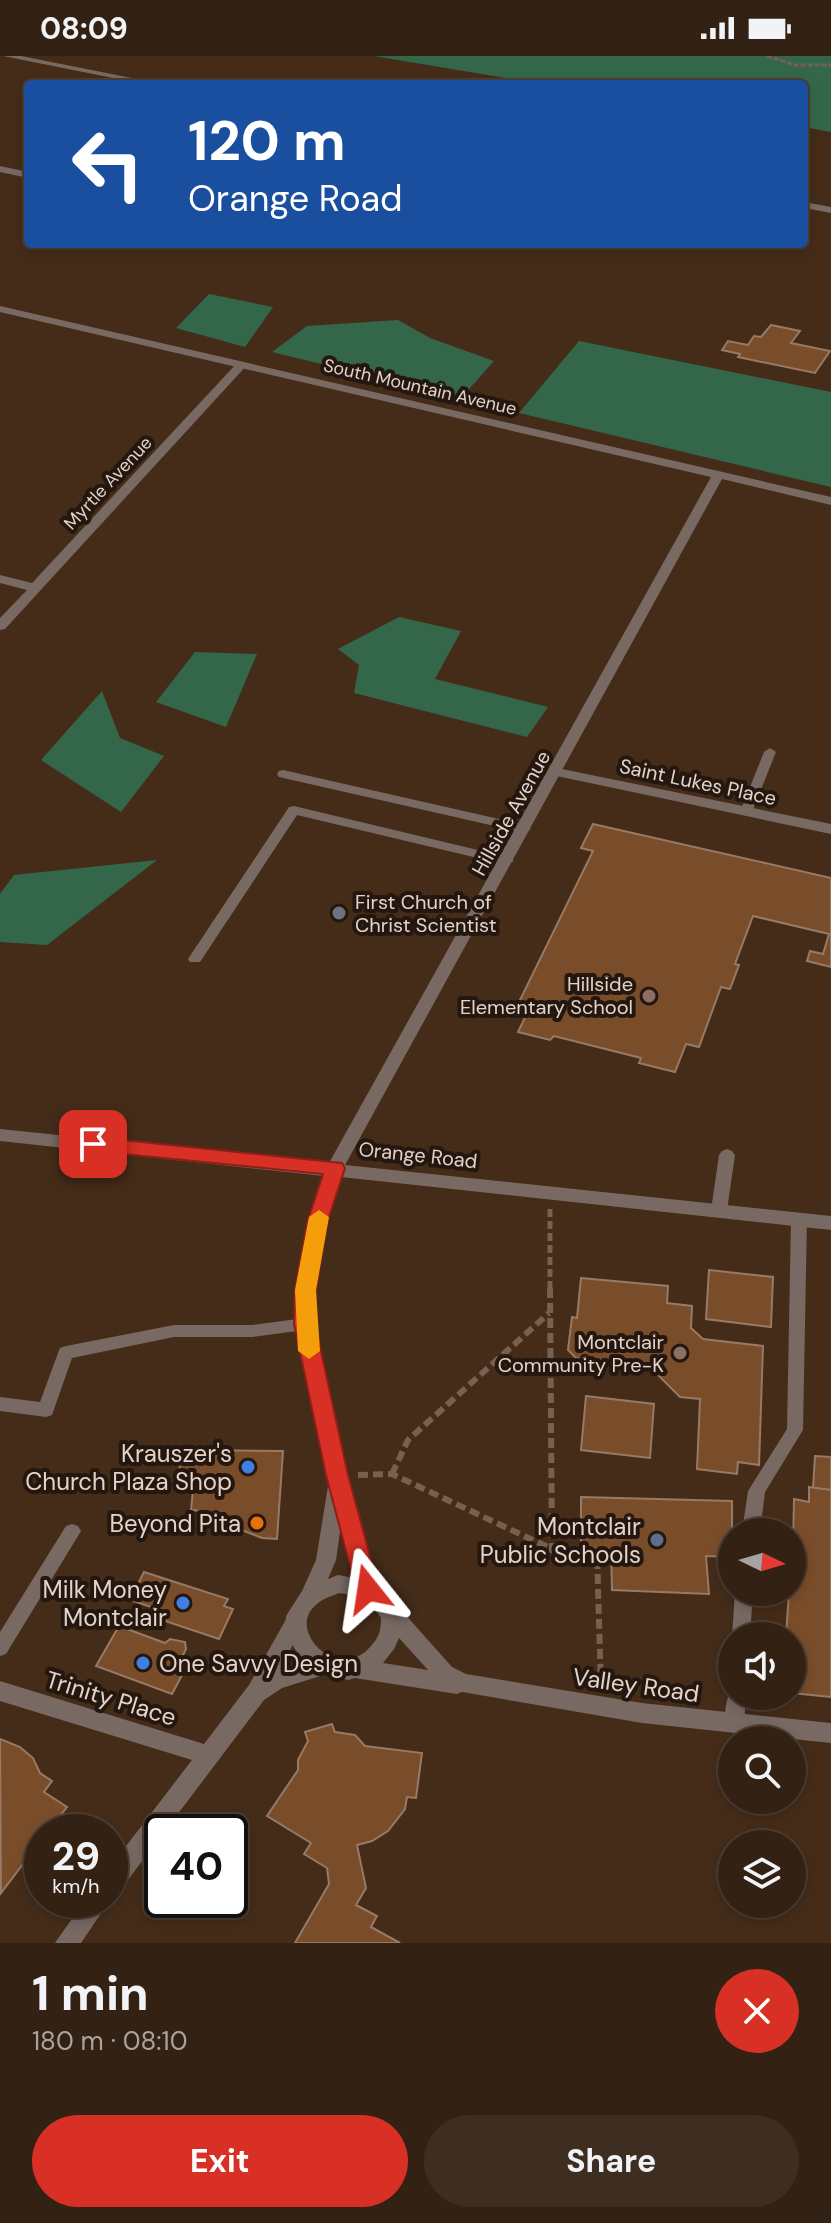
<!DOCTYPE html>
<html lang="en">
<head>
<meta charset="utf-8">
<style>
	body { margin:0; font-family:"DM Sans",sans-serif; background:#3e2e21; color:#f1f3f6; height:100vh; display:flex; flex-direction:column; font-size:30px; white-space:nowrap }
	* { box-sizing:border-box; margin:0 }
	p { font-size:26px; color:#a9a3a0 }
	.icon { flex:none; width:44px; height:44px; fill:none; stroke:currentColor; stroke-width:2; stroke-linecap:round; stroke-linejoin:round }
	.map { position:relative; height:1887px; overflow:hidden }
	.sheet { display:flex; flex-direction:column; background:#332113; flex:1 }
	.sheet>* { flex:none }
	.top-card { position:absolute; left:24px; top:24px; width:784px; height:168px; border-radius:8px; box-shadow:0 4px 12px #0003,0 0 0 2px #4e3e33; background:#1a4fa0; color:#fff; overflow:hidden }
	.needle { width:52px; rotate:95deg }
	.fabs { position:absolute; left:718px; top:1462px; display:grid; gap:16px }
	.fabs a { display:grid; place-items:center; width:88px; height:88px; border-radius:50%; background:#332113; box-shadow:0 4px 12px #0003,0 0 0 2px #4e3e33; font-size:40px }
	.speed { position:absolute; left:24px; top:1758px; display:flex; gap:16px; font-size:40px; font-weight:700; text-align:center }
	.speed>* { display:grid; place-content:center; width:104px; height:104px; border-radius:50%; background:#332113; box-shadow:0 4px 12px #0003,0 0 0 2px #4e3e33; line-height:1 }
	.speed small { font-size:20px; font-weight:400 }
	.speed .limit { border:4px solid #111; border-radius:12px; background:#fff; color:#111 }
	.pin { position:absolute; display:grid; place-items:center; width:68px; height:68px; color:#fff; margin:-34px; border-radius:16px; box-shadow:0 4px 12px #0006 }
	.me { position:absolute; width:88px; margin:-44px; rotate:345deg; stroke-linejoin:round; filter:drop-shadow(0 0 6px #0008) }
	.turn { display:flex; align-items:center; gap:28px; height:168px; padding:0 32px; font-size:36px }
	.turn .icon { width:104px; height:104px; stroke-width:2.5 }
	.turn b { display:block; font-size:56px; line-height:68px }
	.round { display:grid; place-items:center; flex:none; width:84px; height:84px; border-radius:42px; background:#3e2e21 }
	.head { display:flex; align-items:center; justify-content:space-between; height:136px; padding:0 32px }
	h1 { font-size:48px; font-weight:700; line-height:60px }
	.primary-button { display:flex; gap:16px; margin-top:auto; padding:16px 32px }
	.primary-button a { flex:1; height:92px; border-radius:48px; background:#d93025; color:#fff; font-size:32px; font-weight:700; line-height:92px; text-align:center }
	.primary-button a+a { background:#3e2e21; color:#f1f3f6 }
	.status { display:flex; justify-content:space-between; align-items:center; height:56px; padding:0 40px; background:#332113; direction:ltr }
	.status svg { height:22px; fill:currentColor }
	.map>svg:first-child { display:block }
	.green { fill:#34674a }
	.building { fill:#7a4d2a; stroke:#977a65; stroke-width:2 }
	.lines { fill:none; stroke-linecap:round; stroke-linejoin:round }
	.path-far2 { stroke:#766151; stroke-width:3; stroke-dasharray:5 2; stroke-linecap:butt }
	.path-far1 { stroke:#766151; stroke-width:5; stroke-dasharray:8 4; stroke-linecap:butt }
	.path { stroke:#766151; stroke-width:6; stroke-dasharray:10 5; stroke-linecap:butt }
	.service { fill:#786963; fill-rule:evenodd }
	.minor { fill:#786963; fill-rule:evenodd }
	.tertiary { fill:#786963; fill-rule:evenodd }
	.route { fill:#d93025; stroke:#8d1f18; stroke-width:2 }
	.slow { fill:#f59e0b }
	.worship-dot { fill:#6b7280; stroke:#23170f; stroke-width:3 }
	.education-dot { fill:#8d6e63; stroke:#23170f; stroke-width:3 }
	.shop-dot { fill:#3f7fe0; stroke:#23170f; stroke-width:3 }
	.food-dot { fill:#e8710a; stroke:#23170f; stroke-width:3 }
	.service-dot { fill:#5c6f8a; stroke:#23170f; stroke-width:3 }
	.labels { text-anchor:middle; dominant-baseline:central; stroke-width:8; stroke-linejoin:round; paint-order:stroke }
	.far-street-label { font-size:18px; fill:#e3d3c8; stroke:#23170f }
	.street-label { font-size:20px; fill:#e3d3c8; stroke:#23170f }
	.poi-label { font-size:20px; fill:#e3d3c8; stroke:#23170f; text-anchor:end }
	.near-poi-label { font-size:24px; fill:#e3d3c8; stroke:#23170f; text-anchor:end }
	.near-street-label { font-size:24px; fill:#e3d3c8; stroke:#23170f }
</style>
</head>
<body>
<div class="status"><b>08:09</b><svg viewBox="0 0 49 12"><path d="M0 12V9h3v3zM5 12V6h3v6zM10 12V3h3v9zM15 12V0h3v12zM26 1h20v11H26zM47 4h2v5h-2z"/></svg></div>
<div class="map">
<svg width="831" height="1887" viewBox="0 0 831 1887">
	<rect width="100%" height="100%" fill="#442c19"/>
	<g class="green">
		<path d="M374,0H831V76L804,71V28H542Z"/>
		<path d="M209,238L273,251L245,291L176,272Z"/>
		<path d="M398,264L430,282L494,305L461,342L272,296L307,270Z"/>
		<path d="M579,285L831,336V431L519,357Z"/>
		<path d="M399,561L461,575L435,623L548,651L527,681L354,637L359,609L338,593Z"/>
		<path d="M195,596L257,598L226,671L156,646Z"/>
		<path d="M102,635L120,682L164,700L121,756L41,704Z"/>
		<path d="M157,804L47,889L0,886V838L14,819Z"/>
	</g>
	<g class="building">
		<path d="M771,269L800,275L791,287L830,295L815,317L738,301L740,298L722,294L728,285L748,289L754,280L761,281Z"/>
		<path d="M593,768L831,822V911L807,905L810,895L823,898L829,878L753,860L735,908L739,909L730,933L721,931L699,991L686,988L675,1016L639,1007L641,1002L554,980L550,984L518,976L531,949L519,946L593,795L581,792Z"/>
		<path d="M709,1214L773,1221L771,1271L706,1263Z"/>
		<path d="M581,1222L668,1230L667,1247L692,1250L691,1272L703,1283L763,1290L759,1409L738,1406L737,1418L697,1413L700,1343L680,1341L656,1317L657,1311L576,1302L568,1294L572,1261L577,1262Z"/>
		<path d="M586,1340L654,1348L650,1402L581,1394Z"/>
		<path d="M182,1394L283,1395L277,1483L262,1482L221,1466V1457L191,1454L194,1424H178Z"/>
		<path d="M815,1400L831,1401V1434L813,1432Z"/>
		<path d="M809,1431L831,1434V1641L792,1637V1580H786L789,1536H792L794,1443L809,1446Z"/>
		<path d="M581,1441L732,1445V1501L706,1500L709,1538L612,1534L611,1493L581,1492Z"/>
		<path d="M144,1516L228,1543L224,1550L233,1553L219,1583L165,1565L169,1557L130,1544Z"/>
		<path d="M119,1570L165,1587L170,1583L185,1586L186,1593L182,1601L190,1604L172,1638L96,1610Z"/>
		<path d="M332,1668L335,1676L355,1679L365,1690L422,1697L416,1742L407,1741L405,1753L388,1775L372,1785L357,1789L366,1832L356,1849L377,1860L371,1871L400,1887H295L329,1828L327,1812L304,1798L311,1787L267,1760L298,1714V1704L308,1685L305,1676Z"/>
		<path d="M0,1683L20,1691L33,1702L40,1717L52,1725L44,1736L67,1751L48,1776H42V1783L1,1837Z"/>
	</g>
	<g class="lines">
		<path class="path-far2" d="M767,0L795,9H831"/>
		<path class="path-far1" d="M550,1153V1234"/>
		<g class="path">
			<path d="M550,1232L552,1497L597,1498L601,1631"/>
			<path d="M392,1418L408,1384L549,1257"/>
			<path d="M358,1419L392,1418L552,1493"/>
		</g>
		<g class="service">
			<path d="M770,692L776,696L752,756L751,759H741L740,756L764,696Z"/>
			<path d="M283,714L525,769L531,773L525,777L279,721L277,718L279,715Z"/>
			<path d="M294,750L507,801L514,805L507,809L297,759L200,906H190L188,903L190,900L289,751Z"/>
			<path d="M727,1093L732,1095L735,1099L727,1154L724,1158H714L711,1154L719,1099L722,1095Z"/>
			<path d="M799,1157L804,1159L807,1163L803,1374L765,1436L760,1476H742L748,1435L787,1373L791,1163L794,1159Z"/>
			<path d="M305,1262L311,1264L313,1268L311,1272L305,1274L253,1281H174L72,1302L52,1359L46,1361L0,1355V1341L40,1346L58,1297L60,1292L66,1290L174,1269H253Z"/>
			<path d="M72,1468L78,1470L81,1475L78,1480L6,1598L0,1600V1576L66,1470Z"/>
			<path d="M735,1536H753L750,1580H732Z"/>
			<path d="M732,1633V1640H746L744,1668L742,1674L735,1677L728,1674C723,1663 725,1643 732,1633Z"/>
		</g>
		<g class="minor">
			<path d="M3,0H21L162,28H143Z"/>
			<path d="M0,110L28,116V122L0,116Z"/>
			<path d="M804,146L831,151V157L804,152Z"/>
			<path d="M238,306L248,308L5,573L0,574V562L27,534L0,527V519L32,527Z"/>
			<path d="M557,712L831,768V778L552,719L550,716Z"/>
			<path d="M296,1555L303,1558L306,1564L280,1613L323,1601L330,1603L334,1610L330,1617L282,1632L264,1644L118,1837L110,1840V1811L192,1704L0,1645V1625L204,1688L249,1629L289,1558Z"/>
			<path d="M110,1843V1844L81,1887H55L85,1844Z"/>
		</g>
		<path class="tertiary" d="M0,250L831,441V449L722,423L345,1109L831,1160V1174L341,1121L326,1167L314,1234V1268L347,1419L378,1531L387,1538L452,1611L466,1618L642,1647L831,1667V1687L642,1667L462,1636L457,1638L355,1622L348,1624L319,1617L301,1604L287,1579L286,1560L302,1535L316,1504L329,1424L296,1268V1234L308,1167L324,1120L0,1085V1073L329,1107L711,421L0,256ZM341,1469L355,1522L338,1519L328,1523L336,1504ZM339,1537C357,1539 372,1546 381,1562C381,1575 379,1581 371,1590C338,1629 284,1573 317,1548C322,1543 332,1540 339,1537ZM399,1582L428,1614L383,1607L394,1593Z"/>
	</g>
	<path class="route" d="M93,1081L342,1107L345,1112L327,1167L316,1234L315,1268L348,1419L379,1533L376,1541L368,1544L359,1541L356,1533L326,1419L294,1268L295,1234L307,1167L323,1118L93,1095L83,1088Z"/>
	<path class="slow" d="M319,1154L329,1161L316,1234L320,1295L309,1303L298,1295L295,1234L309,1161Z"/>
	<circle class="worship-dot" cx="339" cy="857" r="8"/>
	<g class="education-dot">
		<circle cx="649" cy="940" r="8"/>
		<circle cx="680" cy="1297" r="8"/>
	</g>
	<g class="shop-dot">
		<circle cx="248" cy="1411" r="8"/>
		<circle cx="183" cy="1547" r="8"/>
		<circle cx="143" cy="1607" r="8"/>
	</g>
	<circle class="food-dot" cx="257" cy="1467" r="8"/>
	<circle class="service-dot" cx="657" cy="1484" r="8"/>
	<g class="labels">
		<g class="far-street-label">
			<text transform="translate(420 331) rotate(13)">South Mountain Avenue</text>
			<text transform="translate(108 427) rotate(-47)">Myrtle Avenue</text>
		</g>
		<g class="street-label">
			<text transform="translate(698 726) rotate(12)">Saint Lukes Place</text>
			<text transform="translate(511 757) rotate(-61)">Hillside Avenue</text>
			<text transform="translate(418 1099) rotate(6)">Orange Road</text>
		</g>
		<g class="poi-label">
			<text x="355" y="846" text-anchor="start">First Church of<tspan x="355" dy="23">Christ Scientist</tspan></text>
			<text x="633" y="928">Hillside<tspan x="633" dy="23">Elementary School</tspan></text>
			<text x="664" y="1286">Montclair<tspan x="664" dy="23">Community Pre-K</tspan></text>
		</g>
		<g class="near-poi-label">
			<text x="232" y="1397">Krauszer's<tspan x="232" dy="28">Church Plaza Shop</tspan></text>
			<text x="241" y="1467">Beyond Pita</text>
			<text x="641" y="1470">Montclair<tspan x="641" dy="28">Public Schools</tspan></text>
			<text x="167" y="1533">Milk Money<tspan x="167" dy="28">Montclair</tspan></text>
			<text x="159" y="1607" text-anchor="start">One Savvy Design</text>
		</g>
		<g class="near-street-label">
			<text transform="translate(636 1629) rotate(8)">Valley Road</text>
			<text transform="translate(111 1642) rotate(17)">Trinity Place</text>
		</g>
	</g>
</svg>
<div class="fabs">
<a><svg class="needle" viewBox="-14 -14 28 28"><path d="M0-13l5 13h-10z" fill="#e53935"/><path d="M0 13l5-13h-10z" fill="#a9a3a0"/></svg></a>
<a><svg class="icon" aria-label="sound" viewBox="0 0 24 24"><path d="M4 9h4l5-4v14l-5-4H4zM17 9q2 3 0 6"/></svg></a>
<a><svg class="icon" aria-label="search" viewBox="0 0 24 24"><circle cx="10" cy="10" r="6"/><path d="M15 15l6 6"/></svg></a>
<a><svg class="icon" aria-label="layers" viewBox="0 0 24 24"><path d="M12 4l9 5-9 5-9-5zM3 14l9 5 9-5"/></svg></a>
</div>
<div class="speed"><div>29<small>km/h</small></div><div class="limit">40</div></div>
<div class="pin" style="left:93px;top:1088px;background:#d93025"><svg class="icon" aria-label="arrive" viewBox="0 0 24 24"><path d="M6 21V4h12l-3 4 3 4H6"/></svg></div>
<svg class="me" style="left:368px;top:1533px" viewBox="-20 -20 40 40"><path d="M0-17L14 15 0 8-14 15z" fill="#d93025" stroke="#fff" stroke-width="4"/></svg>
<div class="top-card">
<div class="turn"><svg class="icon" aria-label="left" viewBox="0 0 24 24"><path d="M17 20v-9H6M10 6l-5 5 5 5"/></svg><div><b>120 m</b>Orange Road</div></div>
</div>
</div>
<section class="sheet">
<div class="head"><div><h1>1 min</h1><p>180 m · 08:10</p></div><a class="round" style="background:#d93025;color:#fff"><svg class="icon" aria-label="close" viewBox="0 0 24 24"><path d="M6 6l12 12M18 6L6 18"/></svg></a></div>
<div class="primary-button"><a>Exit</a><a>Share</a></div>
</section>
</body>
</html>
